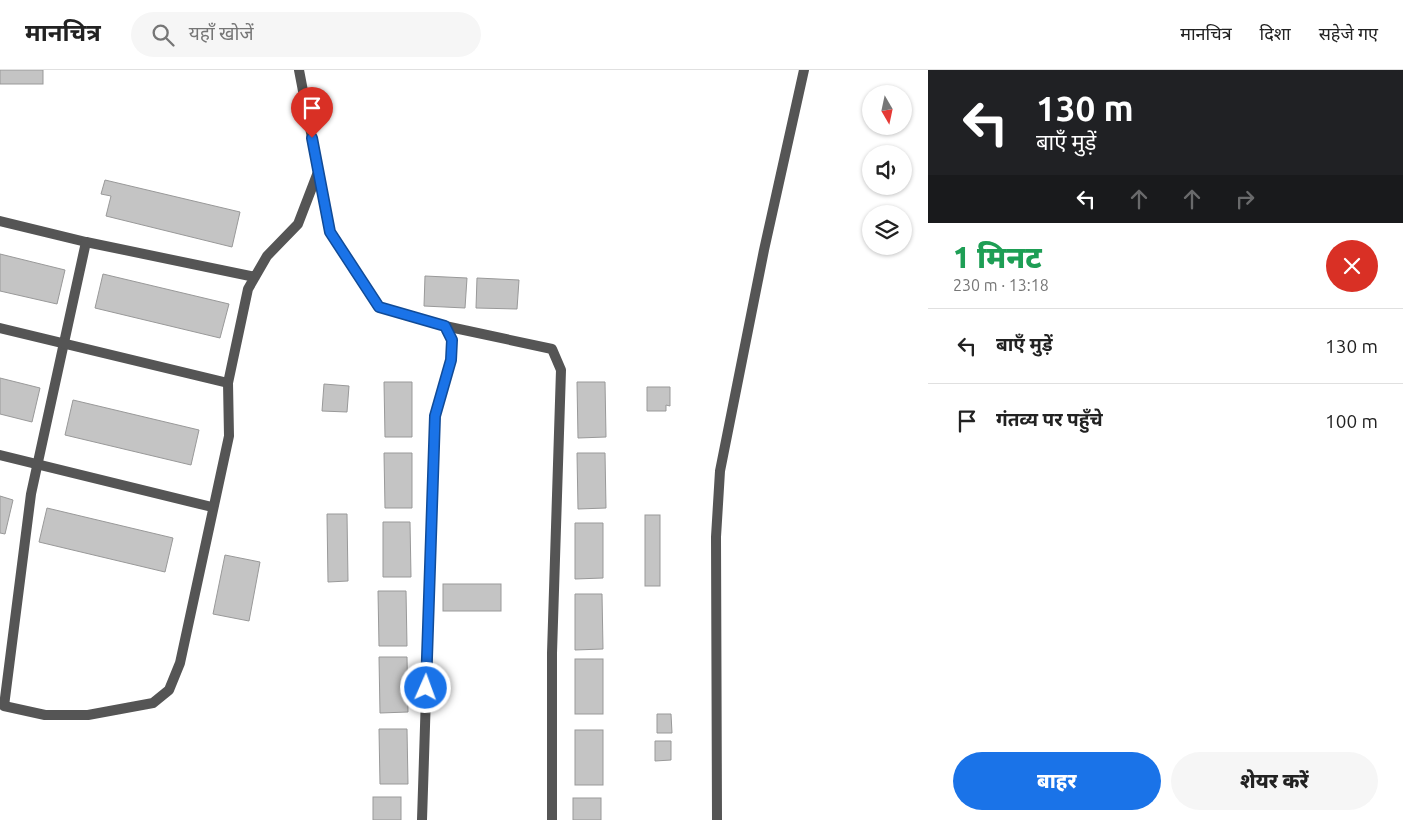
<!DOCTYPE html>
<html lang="hi">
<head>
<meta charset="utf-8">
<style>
	body { margin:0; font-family:Ubuntu,"Noto Sans Devanagari",sans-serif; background:#f6f6f6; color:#222; height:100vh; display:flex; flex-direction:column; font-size:19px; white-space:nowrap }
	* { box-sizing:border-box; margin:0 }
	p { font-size:16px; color:#767676 }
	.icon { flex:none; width:28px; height:28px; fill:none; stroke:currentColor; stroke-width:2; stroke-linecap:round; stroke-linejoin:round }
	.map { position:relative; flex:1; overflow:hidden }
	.details { display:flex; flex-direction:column; background:#fff; width:475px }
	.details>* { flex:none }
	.top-card { background:#202124; color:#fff; overflow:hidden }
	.needle { width:32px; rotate:171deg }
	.buttons { position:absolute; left:862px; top:15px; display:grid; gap:10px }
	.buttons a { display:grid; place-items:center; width:50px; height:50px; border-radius:50%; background:#fff; box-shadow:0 1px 4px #0004; font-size:25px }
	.pin { position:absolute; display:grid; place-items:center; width:42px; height:42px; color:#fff; margin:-51px -21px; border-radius:50% 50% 50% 0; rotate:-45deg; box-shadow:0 0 5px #0007 }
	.pin .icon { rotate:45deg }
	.me { position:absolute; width:55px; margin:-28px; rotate:2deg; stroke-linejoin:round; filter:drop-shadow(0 0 4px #0008) }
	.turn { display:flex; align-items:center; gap:18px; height:105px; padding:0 25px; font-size:22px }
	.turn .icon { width:65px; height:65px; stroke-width:2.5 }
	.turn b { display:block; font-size:35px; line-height:42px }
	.lanes { display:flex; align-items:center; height:48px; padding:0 25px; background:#0003; justify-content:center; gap:25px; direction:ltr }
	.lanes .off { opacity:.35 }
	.round { display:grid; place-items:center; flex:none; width:52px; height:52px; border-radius:26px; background:#f6f6f6 }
	.headline { display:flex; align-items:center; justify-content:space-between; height:85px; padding:0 25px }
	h1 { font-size:30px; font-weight:800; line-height:38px; color:#1e9e55 }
	.primary-button { display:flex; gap:10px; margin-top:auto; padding:10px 25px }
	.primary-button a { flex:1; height:58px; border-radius:30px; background:#1a73e8; color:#fff; font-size:20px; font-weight:800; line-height:58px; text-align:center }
	.primary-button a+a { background:#f6f6f6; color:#222 }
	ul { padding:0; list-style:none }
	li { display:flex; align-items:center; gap:15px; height:75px; padding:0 25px; border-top:1px solid #e0e0e0 }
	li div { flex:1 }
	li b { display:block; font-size:19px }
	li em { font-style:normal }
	header { display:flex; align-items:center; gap:30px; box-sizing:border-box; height:70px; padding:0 25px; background:#fff; border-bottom:1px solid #e0e0e0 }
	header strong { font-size:24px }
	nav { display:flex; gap:28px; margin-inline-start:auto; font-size:18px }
	.search { width:350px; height:45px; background:#f6f6f6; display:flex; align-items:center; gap:12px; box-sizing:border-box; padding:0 18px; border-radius:28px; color:#767676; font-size:19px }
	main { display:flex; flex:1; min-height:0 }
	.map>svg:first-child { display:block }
	.building { fill:#c4c4c4; stroke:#999 }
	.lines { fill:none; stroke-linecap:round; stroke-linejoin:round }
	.lane { stroke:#555; stroke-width:10 }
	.street { stroke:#555; stroke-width:10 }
	.route-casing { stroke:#114b97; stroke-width:12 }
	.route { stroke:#1a73e8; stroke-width:9 }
</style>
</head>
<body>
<header>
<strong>मानचित्र</strong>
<div class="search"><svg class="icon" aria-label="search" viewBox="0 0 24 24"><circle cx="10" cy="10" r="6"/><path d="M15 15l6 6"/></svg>यहाँ खोजें</div>
<nav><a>मानचित्र</a><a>दिशा</a><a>सहेजे गए</a></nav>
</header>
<main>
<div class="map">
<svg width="928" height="750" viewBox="0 0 928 750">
	<rect width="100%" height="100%" fill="#fff"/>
	<g class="building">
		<rect x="0" y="0" width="43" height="14"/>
		<path d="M105,110L240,142L232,177L106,146L111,126L101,124Z"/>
		<path d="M0,184L65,200L57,234L0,221Z"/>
		<path d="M103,204L229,234L220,268L95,238Z"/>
		<path d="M425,206L467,208L465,238L424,236Z"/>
		<path d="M477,208L519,210L517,239L476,238Z"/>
		<path d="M0,308L40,318L32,352L0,344Z"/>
		<path d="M384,312H412V367H385Z"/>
		<path d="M577,312H605L606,367L578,368Z"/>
		<path d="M324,314L349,316L347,342L322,341Z"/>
		<path d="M647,317H670V336L666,335V341H647Z"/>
		<path d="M73,330L199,360L191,395L65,365Z"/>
		<path d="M384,383H412V438H385Z"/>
		<path d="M577,383H605L606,438L578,439Z"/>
		<path d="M0,426L13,430L5,464L0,463Z"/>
		<path d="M47,438L173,468L165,502L39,472Z"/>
		<path d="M327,444H347L348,511L328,512Z"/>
		<rect x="645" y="445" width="15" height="71"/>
		<path d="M383,452H410L411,507H383Z"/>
		<path d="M575,453H603V508L575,509Z"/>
		<path d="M225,485L260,492L249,551L213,544Z"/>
		<rect x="443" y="514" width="58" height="27"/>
		<path d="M378,521H406L407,576H379Z"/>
		<path d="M575,524H602L603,579L575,580Z"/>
		<path d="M379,587H407L408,642L380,643Z"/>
		<rect x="575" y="589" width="28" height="55"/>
		<path d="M657,644H671L672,663H657Z"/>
		<path d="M379,659H407L408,714H380Z"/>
		<rect x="575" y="660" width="28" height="55"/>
		<path d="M655,671H671V690L655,691Z"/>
		<rect x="373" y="727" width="28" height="23"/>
		<rect x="573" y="728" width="28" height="22"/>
	</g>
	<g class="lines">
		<g class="lane">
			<path d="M299,0L330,162L379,237L445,256L552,279L561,300L552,583V750"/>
			<path d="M0,151L86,172"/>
			<path d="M255,207L86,172L31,424L4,636L45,645H88L153,633L169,620L180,593L229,366L228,313L248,219L267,186L298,154L318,102"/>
			<path d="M0,258L228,313"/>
			<path d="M0,385L212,437"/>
			<path d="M422,750L435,346L451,290L452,270L445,256"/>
		</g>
		<path class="street" d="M717,750L716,467L720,401L764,180L804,0"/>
	</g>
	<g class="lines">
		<g class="route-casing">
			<path id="route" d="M312,68L330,162L379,237L445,256L452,270L451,290L435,346L426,618"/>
		</g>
		<use href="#route" class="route"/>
	</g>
</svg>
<div class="buttons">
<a><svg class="needle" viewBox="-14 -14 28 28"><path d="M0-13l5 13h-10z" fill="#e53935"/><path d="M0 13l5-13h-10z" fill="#767676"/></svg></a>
<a><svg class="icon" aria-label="sound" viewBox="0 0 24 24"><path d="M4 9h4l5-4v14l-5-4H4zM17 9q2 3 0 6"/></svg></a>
<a><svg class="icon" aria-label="layers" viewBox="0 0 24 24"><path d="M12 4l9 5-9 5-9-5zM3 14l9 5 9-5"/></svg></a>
</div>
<div class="pin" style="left:312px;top:68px;background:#d93025"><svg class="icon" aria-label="arrive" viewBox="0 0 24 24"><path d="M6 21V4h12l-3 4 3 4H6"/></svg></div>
<svg class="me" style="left:426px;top:618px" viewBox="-20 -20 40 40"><circle r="17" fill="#1a73e8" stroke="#fff" stroke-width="3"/><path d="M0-11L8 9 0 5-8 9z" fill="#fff"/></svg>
</div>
<section class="details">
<div class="top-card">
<div class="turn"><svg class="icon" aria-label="left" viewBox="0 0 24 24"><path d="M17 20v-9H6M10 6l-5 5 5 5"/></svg><div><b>130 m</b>बाएँ मुड़ें</div></div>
<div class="lanes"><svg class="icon" aria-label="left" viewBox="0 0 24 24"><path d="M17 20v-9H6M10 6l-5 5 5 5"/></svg><svg class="icon off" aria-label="ahead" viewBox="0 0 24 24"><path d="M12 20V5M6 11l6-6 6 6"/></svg><svg class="icon off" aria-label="ahead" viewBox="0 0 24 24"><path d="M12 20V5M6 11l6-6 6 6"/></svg><svg class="icon off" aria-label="right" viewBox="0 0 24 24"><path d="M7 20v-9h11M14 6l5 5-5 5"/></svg></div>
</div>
<div class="headline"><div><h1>1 मिनट</h1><p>230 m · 13:18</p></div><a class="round" style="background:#d93025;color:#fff"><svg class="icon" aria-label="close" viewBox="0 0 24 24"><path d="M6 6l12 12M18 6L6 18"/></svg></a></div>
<ul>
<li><svg class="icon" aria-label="left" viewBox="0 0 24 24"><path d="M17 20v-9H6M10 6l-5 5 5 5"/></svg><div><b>बाएँ मुड़ें</b></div><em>130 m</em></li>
<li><svg class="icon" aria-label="arrive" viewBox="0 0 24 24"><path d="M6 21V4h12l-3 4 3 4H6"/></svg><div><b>गंतव्य पर पहुँचे</b></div><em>100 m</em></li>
</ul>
<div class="primary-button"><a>बाहर</a><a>शेयर करें</a></div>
</section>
</main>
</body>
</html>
